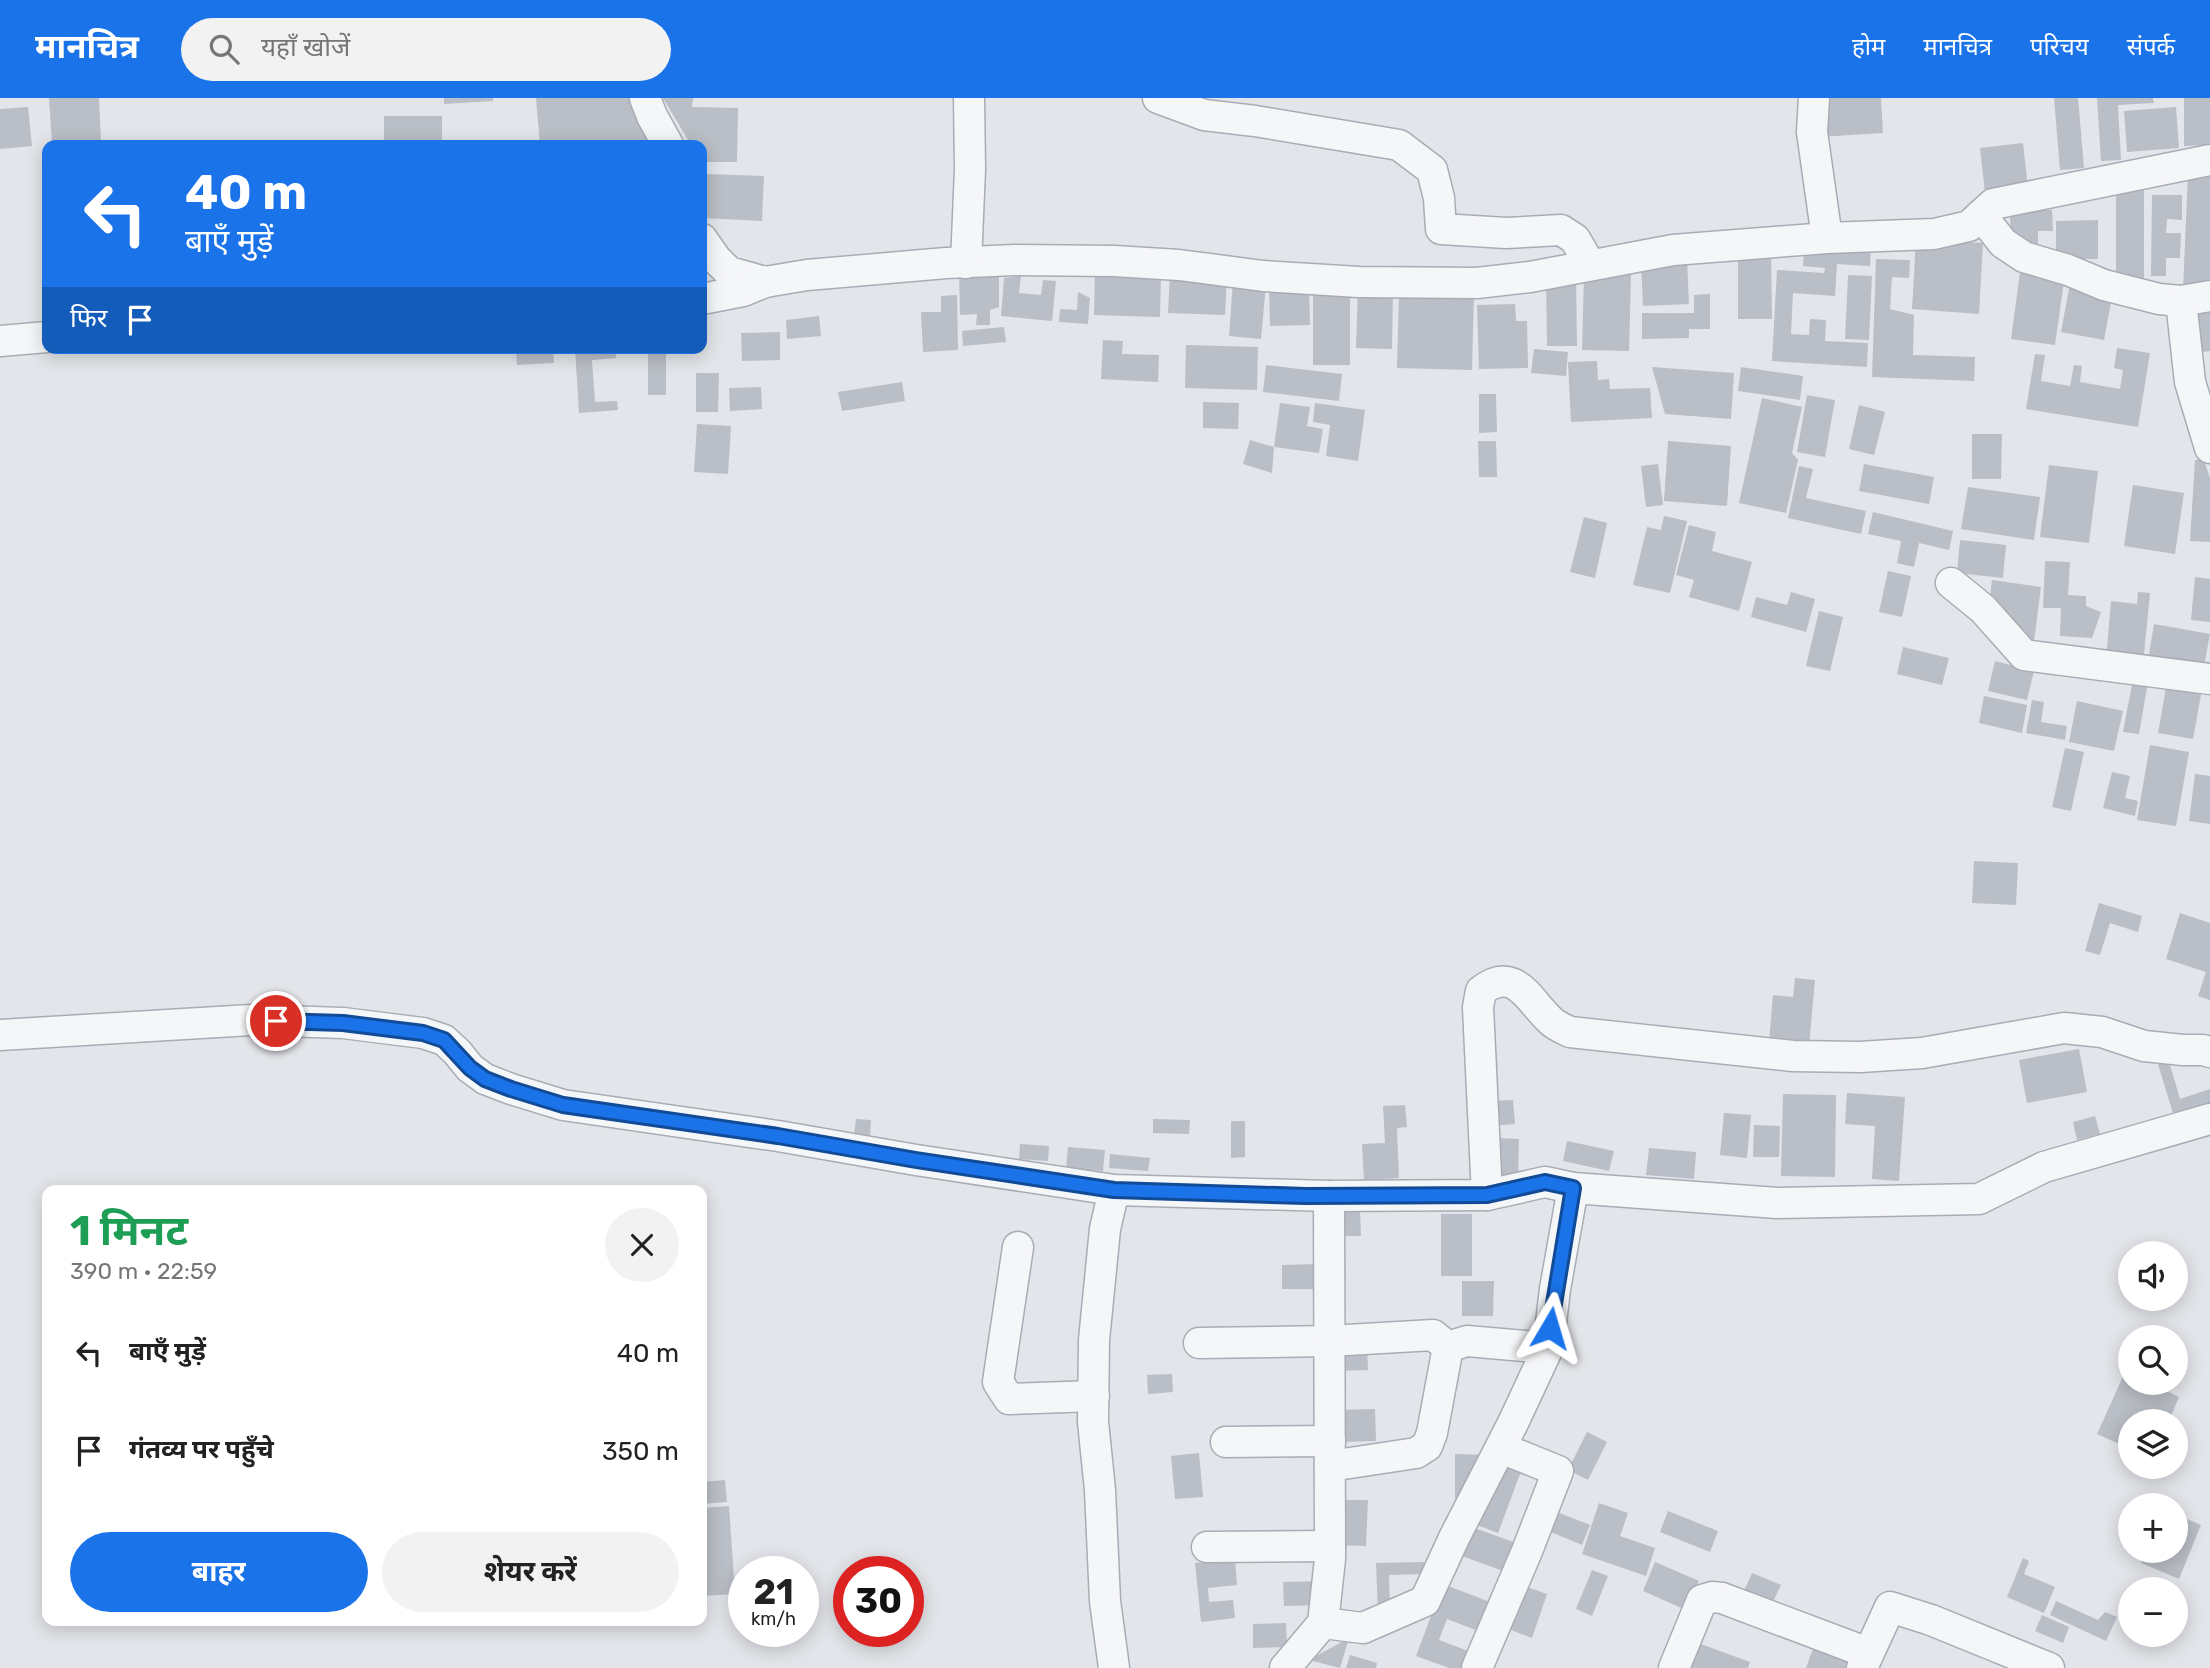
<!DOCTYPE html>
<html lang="hi">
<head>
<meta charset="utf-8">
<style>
	body { margin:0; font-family:Rubik,"Noto Sans Devanagari",sans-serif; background:#f2f2f2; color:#222; height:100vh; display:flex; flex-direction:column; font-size:26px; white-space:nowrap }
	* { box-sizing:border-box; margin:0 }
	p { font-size:23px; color:#767676 }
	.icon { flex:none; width:38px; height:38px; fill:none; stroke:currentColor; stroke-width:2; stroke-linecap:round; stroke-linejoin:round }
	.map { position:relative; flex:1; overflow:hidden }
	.panel { position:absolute; left:42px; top:1087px; width:665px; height:441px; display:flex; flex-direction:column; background:#fff; border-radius:14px; box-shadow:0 4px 18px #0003 }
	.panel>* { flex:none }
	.top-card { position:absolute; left:42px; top:42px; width:665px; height:214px; border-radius:14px; box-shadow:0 4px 18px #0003; background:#1a73e8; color:#fff; overflow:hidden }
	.controls { position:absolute; left:2118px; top:1143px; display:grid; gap:14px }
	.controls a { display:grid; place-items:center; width:70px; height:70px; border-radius:50%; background:#fff; box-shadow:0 4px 18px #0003; font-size:35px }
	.speed { position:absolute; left:728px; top:1458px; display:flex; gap:14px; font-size:35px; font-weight:700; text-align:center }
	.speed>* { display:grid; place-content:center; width:91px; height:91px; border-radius:50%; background:#fff; box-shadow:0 4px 18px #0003; line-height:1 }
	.speed small { font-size:18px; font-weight:400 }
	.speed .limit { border:10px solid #d22; background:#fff; color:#111 }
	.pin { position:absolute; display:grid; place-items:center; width:60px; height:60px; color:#fff; margin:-30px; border:4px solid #fff; border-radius:50%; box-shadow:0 2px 7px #0007 }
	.me { position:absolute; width:77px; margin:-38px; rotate:7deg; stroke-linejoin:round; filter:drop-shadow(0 0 5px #0008) }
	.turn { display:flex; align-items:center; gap:24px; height:147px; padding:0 28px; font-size:32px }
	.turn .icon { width:91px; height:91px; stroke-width:2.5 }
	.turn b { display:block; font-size:49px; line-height:60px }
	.then { display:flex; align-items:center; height:66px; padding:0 28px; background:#0003; gap:14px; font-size:26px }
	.round { display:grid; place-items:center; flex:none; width:74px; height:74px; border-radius:37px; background:#f2f2f2 }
	.headline { display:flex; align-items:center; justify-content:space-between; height:119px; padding:0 28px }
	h1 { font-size:42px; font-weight:700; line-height:52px; color:#1e9e55 }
	.action { display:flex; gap:14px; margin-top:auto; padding:14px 28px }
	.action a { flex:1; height:80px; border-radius:42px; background:#1a73e8; color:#fff; font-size:28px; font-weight:700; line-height:80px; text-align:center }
	.action a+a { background:#f2f2f2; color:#222 }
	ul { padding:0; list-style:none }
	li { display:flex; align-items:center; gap:21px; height:98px; padding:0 28px }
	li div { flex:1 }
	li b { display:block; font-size:26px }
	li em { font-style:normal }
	header { display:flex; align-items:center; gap:42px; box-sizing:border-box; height:98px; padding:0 35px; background:#1a73e8; color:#fff }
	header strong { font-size:33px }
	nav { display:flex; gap:38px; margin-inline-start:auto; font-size:24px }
	.search { width:490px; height:63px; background:#f2f2f2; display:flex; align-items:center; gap:18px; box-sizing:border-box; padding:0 24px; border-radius:38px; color:#767676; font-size:26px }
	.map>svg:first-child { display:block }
	.building { fill:#babec6 }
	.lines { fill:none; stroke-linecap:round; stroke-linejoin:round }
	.minor-casing { stroke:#a8acb4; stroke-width:33 }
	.minor { stroke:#f5f6f8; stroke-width:30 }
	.route-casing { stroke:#114b97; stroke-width:18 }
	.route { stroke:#1a73e8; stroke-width:12 }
</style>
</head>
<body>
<header>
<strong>मानचित्र</strong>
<div class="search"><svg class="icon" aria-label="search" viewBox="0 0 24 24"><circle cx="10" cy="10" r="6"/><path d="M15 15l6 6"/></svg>यहाँ खोजें</div>
<nav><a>होम</a><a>मानचित्र</a><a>परिचय</a><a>संपर्क</a></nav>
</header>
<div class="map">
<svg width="2210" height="1570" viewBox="0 0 2210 1570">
	<rect width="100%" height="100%" fill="#e3e5ea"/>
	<g class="building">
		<path d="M49,0H99L101,44L52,46Z"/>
		<path d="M444,0H493V3L444,6Z"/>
		<path d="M536,0H635L653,47H540Z"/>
		<path d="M663,0H693L692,9L738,10L737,64H702V47H691Z"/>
		<path d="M1816,0H1881L1883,35L1819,39Z"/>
		<path d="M2054,0H2078L2084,70L2060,72Z"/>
		<path d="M2097,0H2153L2154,5L2118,7L2121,62L2101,63Z"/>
		<path d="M2184,0H2210V47L2184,48Z"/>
		<path d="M28,9L32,48L0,51V11Z"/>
		<path d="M2176,9L2179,50L2127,54L2124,13Z"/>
		<rect x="384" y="18" width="58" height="29"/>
		<path d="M2023,45L2028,90L1985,95L1980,50Z"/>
		<path d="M706,76L764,78L762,123L704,120Z"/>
		<path d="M2188,76L2210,77V193L2183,192Z"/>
		<path d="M2144,83V182H2116V93Z"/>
		<path d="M2152,97H2182V122L2167,121L2166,135H2181L2180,160H2166V178H2151Z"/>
		<path d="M2052,112L2053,133H2038V156L2011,147L2010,113Z"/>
		<path d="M2098,122V161H2056V123Z"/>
		<path d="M1916,141L1983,145L1979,216L1912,211Z"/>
		<path d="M1804,146L1871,150L1870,168L1837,166L1835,198L1793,195L1791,236L1809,237L1810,221L1826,222L1825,243L1868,245L1867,269L1772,263L1777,172L1824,175L1825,170L1803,168Z"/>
		<path d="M1738,150H1771L1772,221H1738Z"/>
		<path d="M1876,161L1910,162L1909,180L1892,179L1890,211L1914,217L1913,257L1975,259L1974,283L1872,279Z"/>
		<path d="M1687,162L1689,206L1643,208L1641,164Z"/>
		<path d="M2021,167L2064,183L2055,247L2011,241Z"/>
		<path d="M959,172H999V209L990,212V227H976L977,216L960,217Z"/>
		<path d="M1095,173L1161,175L1160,219L1094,217Z"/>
		<path d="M1170,176L1227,178L1225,217L1168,215Z"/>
		<path d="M1584,176L1631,177L1629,253L1582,252Z"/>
		<path d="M1576,177L1577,248H1547L1546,178Z"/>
		<path d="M1848,177L1872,178L1869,242L1845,241Z"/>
		<path d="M1021,178L1019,195L1041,197L1043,182L1056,183L1052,223L1001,218L1004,180Z"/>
		<path d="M2071,180L2112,199L2104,242L2061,234Z"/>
		<path d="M1233,183L1266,186L1261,241L1229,238Z"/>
		<path d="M1309,185L1310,227L1270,228L1269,186Z"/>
		<path d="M1358,189L1393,190L1392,251L1356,250Z"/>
		<rect x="1313" y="193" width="37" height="74"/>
		<path d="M1078,194L1090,200L1088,226L1059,224L1060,211L1077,212Z"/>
		<path d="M1399,194L1474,195L1472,272L1397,270Z"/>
		<path d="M1710,196V231H1689V240L1642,241V215H1694V197Z"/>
		<path d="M957,197L958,252L923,254L921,214H941V198Z"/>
		<path d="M1515,206L1516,223H1527L1528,270L1479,271L1477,207Z"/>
		<path d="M2210,210V253L2196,255L2192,212Z"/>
		<path d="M819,218L821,238L787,241L786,222Z"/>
		<path d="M1004,229L1006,244L963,248L962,233Z"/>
		<path d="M780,234V262L742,263L741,235Z"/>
		<path d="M1103,242L1123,243L1122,256L1159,257L1158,284L1101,281Z"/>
		<path d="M1186,247L1258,249L1257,292L1185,290Z"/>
		<path d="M516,250H553L554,265L517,267Z"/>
		<path d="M575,250H615L616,260L592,262L595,304L617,303L618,312L579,315Z"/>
		<rect x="648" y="250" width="18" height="47"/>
		<path d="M2117,250L2150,255L2138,329L2026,311L2035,256L2045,257L2041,283L2070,288L2074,267L2082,268L2080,284L2120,291L2123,272L2114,270Z"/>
		<path d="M1534,251L1568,254L1566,278L1531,275Z"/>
		<path d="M1597,263L1598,282L1609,281L1610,291L1650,290L1652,320L1571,324L1568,264Z"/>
		<path d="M1266,267L1342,276L1339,303L1263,294Z"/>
		<path d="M1652,269L1734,275L1731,321L1665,316Z"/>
		<path d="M1741,269L1803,278L1800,302L1738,293Z"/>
		<path d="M696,275H719L718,314H696Z"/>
		<path d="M902,284L905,303L842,313L838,294Z"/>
		<path d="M761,289L762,311L730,313L729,290Z"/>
		<path d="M1479,296H1496L1497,334L1479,335Z"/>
		<path d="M1807,297L1835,302L1825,359L1797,354Z"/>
		<path d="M1762,300L1802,309L1792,355L1798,362L1786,415L1739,405Z"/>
		<path d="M1203,304L1239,305L1238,331L1203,330Z"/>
		<path d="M1280,305L1310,309L1307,328L1323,331L1319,355L1274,349Z"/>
		<path d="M1315,305L1365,312L1358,363L1326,358L1330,327L1313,324Z"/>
		<path d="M1859,307L1885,314L1874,357L1849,351Z"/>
		<path d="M697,326L731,328L728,376L694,374Z"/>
		<path d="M1972,336H2002L2001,381H1972Z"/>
		<path d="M1250,342L1274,349L1272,375L1243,366Z"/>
		<path d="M1478,343H1496L1497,379H1479Z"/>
		<path d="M1668,343L1731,348L1727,408L1664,403Z"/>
		<path d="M2195,362H2204L2210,380V444L2190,443Z"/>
		<path d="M1658,366L1663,407L1646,409L1641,368Z"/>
		<path d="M1864,366L1934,379L1929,406L1859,393Z"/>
		<path d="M2049,367L2098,373L2089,445L2040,439Z"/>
		<path d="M1799,368L1813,371L1806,400L1866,413L1861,436L1788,420Z"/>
		<path d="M2133,387L2184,395L2175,456L2124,448Z"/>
		<path d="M1968,389L2040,399L2034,442L1961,431Z"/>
		<path d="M1873,414L1953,433L1949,452L1919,445L1914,469L1897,465L1901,443L1868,436Z"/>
		<path d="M1664,418L1687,423L1670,495L1633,487L1647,429L1661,432Z"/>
		<path d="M1584,419L1607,425L1595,480L1570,474Z"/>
		<path d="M1689,427L1716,434L1712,453L1752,464L1739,513L1689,499L1694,482L1676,477Z"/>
		<path d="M1960,442L2006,447L2003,480L1957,475Z"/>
		<path d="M2045,463L2070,464L2068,497L2086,498V508L2101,514L2092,540L2060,538L2061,510H2043Z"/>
		<path d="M1888,473L1911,478L1902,519L1879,514Z"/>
		<path d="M2195,479L2210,481V524L2191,522Z"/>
		<path d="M1992,482L2041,489L2033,551L1988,515Z"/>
		<path d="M1791,494L1815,501L1806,534L1751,519L1756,499L1787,507Z"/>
		<path d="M2138,494L2150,495L2143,566L2106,562L2111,503L2137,506Z"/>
		<path d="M1819,513L1843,519L1830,573L1806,568Z"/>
		<path d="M2154,526L2210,536L2202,579L2147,568Z"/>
		<path d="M1903,549L1949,560L1942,587L1897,576Z"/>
		<path d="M1995,563L2034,573L2027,602L1988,593Z"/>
		<path d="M2133,581L2148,584L2139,636L2123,634Z"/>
		<path d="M2167,584L2202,591L2193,641L2158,635Z"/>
		<path d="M1984,598L2027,607L2022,635L1979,625Z"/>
		<path d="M2032,602L2044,604L2041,624L2067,628L2065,642L2026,635Z"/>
		<path d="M2077,603L2123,613L2114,653L2069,644Z"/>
		<path d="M2150,647L2189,654L2176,728L2137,722Z"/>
		<path d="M2065,650L2084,654L2071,713L2052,709Z"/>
		<path d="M2112,674L2130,678L2125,700L2138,703L2135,718L2103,710Z"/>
		<path d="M2195,676L2210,678V726L2189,723Z"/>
		<path d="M1974,763L2018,765L2016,807L1972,805Z"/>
		<path d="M2099,805L2142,818L2138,834L2110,825L2100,857L2085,853Z"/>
		<path d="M2180,815L2210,825V902L2198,898L2206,874L2166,861Z"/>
		<path d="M1795,880L1815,882L1809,948L1769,944L1773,897L1793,899Z"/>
		<path d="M2079,951L2087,994L2027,1005L2019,962Z"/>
		<path d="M2168,960L2180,1001L2210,991V1015L2176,1025L2157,963Z"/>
		<path d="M1847,995L1905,999L1899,1083L1872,1081L1875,1028L1845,1026Z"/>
		<path d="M1783,996L1836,997L1835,1079L1781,1078Z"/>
		<path d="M1513,1002L1515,1026L1491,1028L1490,1003Z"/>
		<path d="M1405,1007L1407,1029L1397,1030L1399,1080L1364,1082L1362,1046L1385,1045L1383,1008Z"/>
		<path d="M1724,1015L1751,1017L1747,1060L1720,1057Z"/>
		<path d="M2095,1018L2100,1036L2077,1042L2073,1024Z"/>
		<path d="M856,1021L871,1022L870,1038L854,1037Z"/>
		<path d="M1153,1021L1190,1022L1189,1036L1153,1035Z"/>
		<path d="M1231,1023H1245V1059L1231,1060Z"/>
		<path d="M1754,1027L1780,1028L1779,1059H1753Z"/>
		<path d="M1496,1040L1519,1041L1518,1080L1495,1079Z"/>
		<path d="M1567,1043L1614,1053L1609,1073L1563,1063Z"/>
		<path d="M1020,1046L1049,1048L1048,1063L1019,1061Z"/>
		<path d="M1068,1049L1105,1052L1103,1073L1066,1070Z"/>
		<path d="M1649,1050L1696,1054L1694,1081L1646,1077Z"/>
		<path d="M1110,1056L1150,1060L1148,1073L1109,1070Z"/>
		<path d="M1360,1113L1361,1138H1343L1342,1114Z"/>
		<rect x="1441" y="1116" width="31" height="62"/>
		<path d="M1318,1166L1319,1191H1282V1167Z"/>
		<path d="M1462,1183H1494L1493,1218H1462Z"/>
		<path d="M1367,1248L1368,1272L1335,1273V1249Z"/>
		<path d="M2125,1274L2130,1276V1284H2147L2179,1299L2169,1323H2130V1351L2097,1336Z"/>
		<path d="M1172,1276L1173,1294L1148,1296L1147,1277Z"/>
		<path d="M1375,1311L1376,1343L1337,1344L1336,1312Z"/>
		<path d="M1587,1334L1607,1344L1588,1382L1568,1372Z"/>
		<path d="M1199,1355L1203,1399L1175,1401L1171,1358Z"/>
		<path d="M1455,1356L1491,1357L1465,1401H1455Z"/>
		<path d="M1502,1360L1523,1368L1498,1435L1477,1427Z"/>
		<path d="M725,1382L727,1404L702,1406V1384Z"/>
		<path d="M1333,1402H1368L1366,1448L1333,1447Z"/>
		<path d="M1599,1405L1628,1415L1620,1438L1655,1450L1646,1478L1582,1456Z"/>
		<path d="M729,1408L735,1496L702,1498V1410Z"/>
		<path d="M1547,1410L1590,1427L1582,1447L1539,1429Z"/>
		<path d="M1668,1413L1718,1433L1710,1454L1660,1434Z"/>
		<path d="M2175,1416L2201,1427L2179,1481L2141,1465L2146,1452H2175Z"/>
		<path d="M1469,1428L1516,1445L1506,1474L1459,1457Z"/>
		<path d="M2023,1460L2029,1463L2024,1476L2055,1489L2044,1515L2007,1499Z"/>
		<path d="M1235,1461L1237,1487L1208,1490L1209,1504L1233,1502L1235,1520L1201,1524L1195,1465Z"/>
		<path d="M1425,1464L1422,1476L1389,1477L1390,1517H1378L1376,1465Z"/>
		<path d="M1655,1464L1699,1483L1686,1512L1643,1493Z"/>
		<path d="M1592,1472L1608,1478L1592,1518L1576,1511Z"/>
		<path d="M1752,1475L1781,1487L1768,1514L1740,1502Z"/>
		<path d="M1323,1483V1507L1284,1508L1283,1484Z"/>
		<path d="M1443,1486L1490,1504L1478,1533L1447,1521L1439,1542L1471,1554L1465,1570H1449L1416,1558Z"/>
		<path d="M1518,1486L1547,1496L1532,1540L1503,1529Z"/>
		<path d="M2056,1503L2098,1522L2105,1514L2117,1519L2106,1543L2050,1517Z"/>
		<path d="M2042,1517L2069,1529L2063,1545L2035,1533Z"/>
		<path d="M1286,1525L1287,1549L1253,1550V1526Z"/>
		<path d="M1349,1540L1340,1570L1309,1562Z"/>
		<path d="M1687,1541L1750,1564L1748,1570H1676Z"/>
		<path d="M1816,1542L1853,1555L1848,1570H1806Z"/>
		<path d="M1350,1557L1377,1565L1376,1570H1346Z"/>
	</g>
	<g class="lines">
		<g class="minor-casing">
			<g id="minor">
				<path d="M645,0L652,18L668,47"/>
				<path d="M1158,0L1204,17L1255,23L1399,47L1432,72L1439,100L1441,131L1506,135L1561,132L1575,141L1590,167"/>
				<path d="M1814,0L1812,34L1827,140"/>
				<path d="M1981,117L2003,145L2024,159L2068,172L2104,187L2159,201L2181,203L2210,198"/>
				<path d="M702,141L716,161L729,174L765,184L807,177L946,165L1015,162L1114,163L1179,167L1263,178L1359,184L1477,185L1530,179L1673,152L1827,140L1934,136L1969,128L1993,106L2210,62"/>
				<path d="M966,165L970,71L969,0"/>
				<path d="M702,201L743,193L765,184"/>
				<path d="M2181,203L2190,284L2210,350"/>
				<path d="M0,243L47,239"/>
				<path d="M1951,485L1983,511L2024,557L2210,581"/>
				<path d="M0,937L251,922L343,925L423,935L444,942L457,954L470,970L485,981L511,991L563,1007L778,1038L916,1062L1114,1092L1329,1098L1487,1097L1545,1084L1573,1090L1777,1105L1979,1101L2044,1069L2210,1021"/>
				<path d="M1487,1097L1478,909L1481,893C1515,866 1529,903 1551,923C1556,928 1564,931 1570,934L1793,958L1860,959L1922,955L2064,930L2102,934L2144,948L2183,952H2203L2210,954"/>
				<path d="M1018,1149L998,1284L1009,1301L1094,1298"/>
				<path d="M1199,1245L1330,1243L1433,1237L1448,1249"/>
				<path d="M1226,1344L1330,1343"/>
				<path d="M1330,1368L1416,1355L1427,1348L1432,1335L1448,1249L1467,1243L1548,1250"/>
				<path d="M1207,1449L1330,1448"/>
				<path d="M1323,1525L1363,1530L1425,1503L1454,1440L1513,1325L1548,1250L1555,1191L1573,1090"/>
				<path d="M1114,1570L1105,1503L1100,1392L1093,1324L1094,1242L1105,1131L1114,1092"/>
				<path d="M1285,1570L1323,1525L1330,1461L1329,1098"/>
				<path d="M1477,1570L1527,1453L1558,1373L1501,1350"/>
				<path d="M1674,1570L1702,1502L1712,1499L1722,1500L1868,1555"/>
				<path d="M1862,1570L1890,1509L1931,1522L2049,1570"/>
			</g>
		</g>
		<use href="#minor" class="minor"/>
	</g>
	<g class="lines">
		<g class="route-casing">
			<path id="route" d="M276,923L343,925L423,935L444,942L470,970L485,981L511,991L563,1007L778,1038L916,1062L1114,1092L1306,1098L1487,1097L1545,1084L1573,1090L1550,1230"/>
		</g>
		<use href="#route" class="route"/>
	</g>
</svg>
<div class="controls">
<a><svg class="icon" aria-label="sound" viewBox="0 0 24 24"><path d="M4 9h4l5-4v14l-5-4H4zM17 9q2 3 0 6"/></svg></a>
<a><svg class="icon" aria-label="search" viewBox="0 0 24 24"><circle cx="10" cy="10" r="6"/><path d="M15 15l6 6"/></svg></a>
<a><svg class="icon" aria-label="layers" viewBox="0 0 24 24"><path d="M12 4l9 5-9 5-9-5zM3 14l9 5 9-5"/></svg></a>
<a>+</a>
<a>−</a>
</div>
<div class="speed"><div>21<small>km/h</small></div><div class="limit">30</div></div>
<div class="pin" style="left:276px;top:923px;background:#d93025"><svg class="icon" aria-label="arrive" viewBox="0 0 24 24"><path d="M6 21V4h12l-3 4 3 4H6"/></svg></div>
<svg class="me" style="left:1550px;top:1230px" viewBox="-20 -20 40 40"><path d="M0-17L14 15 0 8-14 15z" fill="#1a73e8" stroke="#fff" stroke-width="4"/></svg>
<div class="top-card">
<div class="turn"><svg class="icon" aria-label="left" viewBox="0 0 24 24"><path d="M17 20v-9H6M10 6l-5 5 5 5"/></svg><div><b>40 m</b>बाएँ मुड़ें</div></div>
<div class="then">फिर<svg class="icon" aria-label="arrive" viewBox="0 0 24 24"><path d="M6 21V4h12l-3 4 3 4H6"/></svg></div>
</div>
<section class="panel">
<div class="headline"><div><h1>1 मिनट</h1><p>390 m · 22:59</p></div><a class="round"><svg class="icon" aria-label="close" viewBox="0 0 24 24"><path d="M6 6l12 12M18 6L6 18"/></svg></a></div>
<ul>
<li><svg class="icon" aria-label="left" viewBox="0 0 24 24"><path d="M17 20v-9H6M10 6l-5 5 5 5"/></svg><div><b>बाएँ मुड़ें</b></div><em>40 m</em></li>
<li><svg class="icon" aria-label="arrive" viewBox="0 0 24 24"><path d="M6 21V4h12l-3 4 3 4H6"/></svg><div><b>गंतव्य पर पहुँचे</b></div><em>350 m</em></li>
</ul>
<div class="action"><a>बाहर</a><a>शेयर करें</a></div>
</section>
</div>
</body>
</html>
